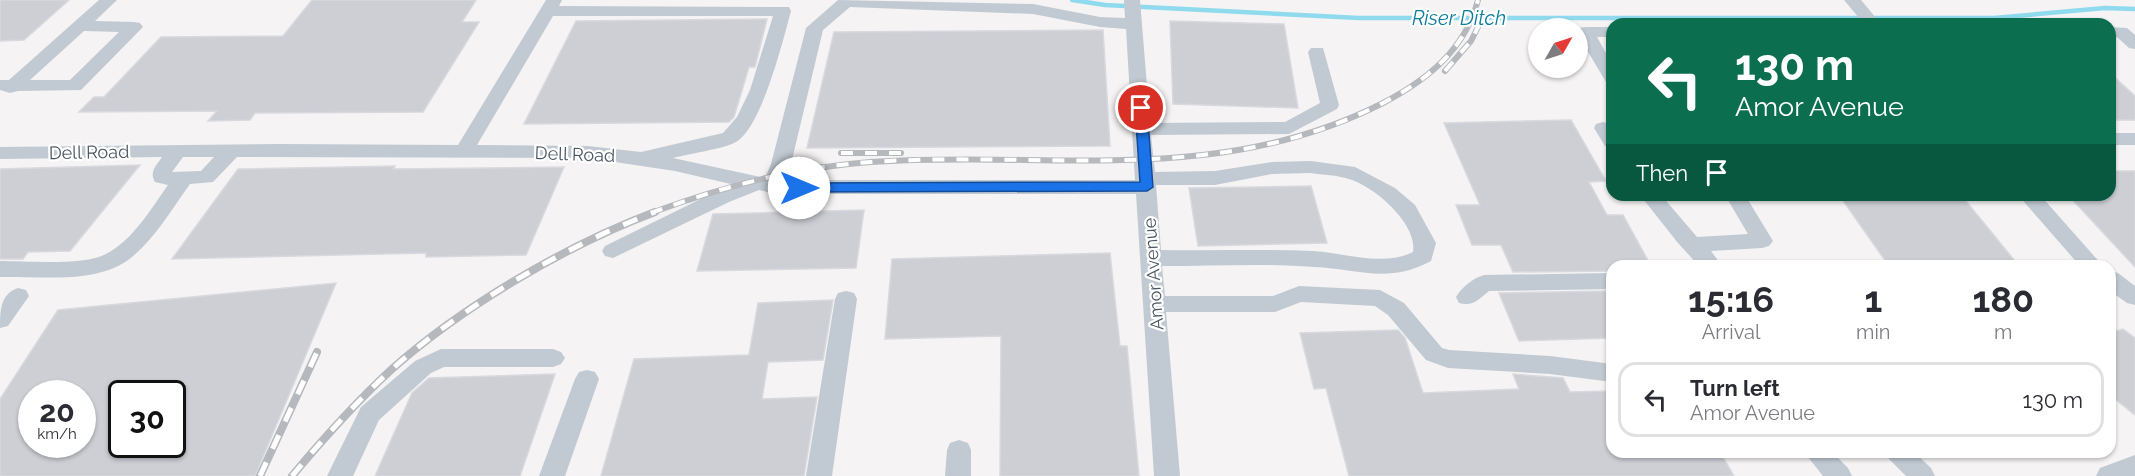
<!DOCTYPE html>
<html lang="en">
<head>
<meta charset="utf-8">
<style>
	body { margin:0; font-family:Raleway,sans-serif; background:#f7f7f7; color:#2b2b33; height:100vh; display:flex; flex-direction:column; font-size:22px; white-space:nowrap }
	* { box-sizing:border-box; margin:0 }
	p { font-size:20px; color:#7c7c81 }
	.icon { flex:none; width:33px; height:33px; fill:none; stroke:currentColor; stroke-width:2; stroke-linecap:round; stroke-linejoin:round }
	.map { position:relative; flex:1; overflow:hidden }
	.side { position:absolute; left:1606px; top:260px; width:510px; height:198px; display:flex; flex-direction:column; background:#fff; border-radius:18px; box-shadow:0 2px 4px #0004 }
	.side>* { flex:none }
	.top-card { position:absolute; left:1606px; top:18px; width:510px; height:183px; border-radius:18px; box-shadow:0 2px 4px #0004; background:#0b6e4f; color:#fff; overflow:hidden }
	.needle { width:39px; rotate:51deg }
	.fabs { position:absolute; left:1528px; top:18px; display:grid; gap:12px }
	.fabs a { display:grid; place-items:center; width:60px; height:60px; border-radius:50%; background:#fff; box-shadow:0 2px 4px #0004; font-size:30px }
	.speed { position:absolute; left:18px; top:380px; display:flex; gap:12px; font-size:30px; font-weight:700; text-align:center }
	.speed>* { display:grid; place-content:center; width:78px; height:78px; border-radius:50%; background:#fff; box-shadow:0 2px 4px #0004; line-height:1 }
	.speed small { font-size:15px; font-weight:400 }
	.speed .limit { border:3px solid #111; border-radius:9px; background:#fff; color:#111 }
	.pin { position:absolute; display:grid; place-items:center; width:51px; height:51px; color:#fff; margin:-26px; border:3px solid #fff; border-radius:50%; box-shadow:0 2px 6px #0007 }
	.me { position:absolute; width:66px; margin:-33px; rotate:90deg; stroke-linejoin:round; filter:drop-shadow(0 0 4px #0008) }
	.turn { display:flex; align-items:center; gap:21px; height:126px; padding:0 30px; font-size:27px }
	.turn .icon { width:78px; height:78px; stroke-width:2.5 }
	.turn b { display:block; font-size:42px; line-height:51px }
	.then { display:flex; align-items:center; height:57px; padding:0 30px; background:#0003; gap:12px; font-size:22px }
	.eta { display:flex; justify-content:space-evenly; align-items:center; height:102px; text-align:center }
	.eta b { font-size:36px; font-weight:700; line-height:42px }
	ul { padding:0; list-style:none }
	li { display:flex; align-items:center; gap:18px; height:75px; margin:0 12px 9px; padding:0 18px; border:3px solid #e1e1e2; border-radius:18px }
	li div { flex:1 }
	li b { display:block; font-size:22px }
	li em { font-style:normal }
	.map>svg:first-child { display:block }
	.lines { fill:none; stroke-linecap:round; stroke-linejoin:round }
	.stream { stroke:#90daee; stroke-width:4.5 }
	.building { fill:#cdcfd5; stroke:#d7d9de; stroke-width:1.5; fill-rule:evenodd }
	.minor { fill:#c1cad2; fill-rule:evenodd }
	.rail-far1-casing { stroke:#b5b8bd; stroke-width:6 }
	.rail-casing { stroke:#b5b8bd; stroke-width:8 }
	.rail-far1 { stroke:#fff; stroke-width:4; stroke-dasharray:12; stroke-linecap:butt }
	.rail { stroke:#fff; stroke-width:5; stroke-dasharray:15; stroke-linecap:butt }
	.route { fill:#1a73e8; stroke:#114b97; stroke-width:1.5 }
	.labels { text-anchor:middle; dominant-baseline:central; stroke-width:4.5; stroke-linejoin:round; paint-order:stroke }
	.street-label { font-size:18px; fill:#4a5661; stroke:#fff }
	.water-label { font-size:20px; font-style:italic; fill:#0c7c9b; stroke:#fff }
</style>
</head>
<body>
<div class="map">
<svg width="2135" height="476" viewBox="0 0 2135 476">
	<rect width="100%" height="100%" fill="#f5f3f3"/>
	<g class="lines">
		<path class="stream" d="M1072,0L1105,5L1359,18H1994L2105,8L2135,9"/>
	</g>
	<g class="building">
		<path d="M0,0H69L24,40L0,41Z"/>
		<path d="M312,0H476L462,22H479L423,112L255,113L250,120L208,121L217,111L79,112L94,97H104L161,37L283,36Z"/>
		<path d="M767,19L755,67H749L734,117L729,122L524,124L576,21Z"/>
		<path d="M1170,21L1284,24L1298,108L1173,104Z"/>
		<path d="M1103,30L1110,146L807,148L834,32Z"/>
		<path d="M2110,73L2135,96V120H2110Z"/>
		<path d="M1571,120L1606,181L1589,182L1607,215H1623L1651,266H1612V271L1513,272L1501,245H1472L1456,205H1480L1444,123Z"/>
		<path d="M140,165L70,251L28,252L23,259H0V169Z"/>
		<path d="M395,166L393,169L564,167L526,255L426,257V253L172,259L238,169Z"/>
		<path d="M2110,171H2135V267L2068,195H2110Z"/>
		<path d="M1311,186L1327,243L1198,246L1189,188Z"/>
		<path d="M1839,195H1961L2019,266H1889Z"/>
		<path d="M864,210L856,268L697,271L713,214Z"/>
		<path d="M1110,253L1120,346H1127L1139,476H1000L1001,336L885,339L892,259Z"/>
		<path d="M336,283L255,476H0V399L58,310ZM32,393H82V444H32ZM122,393H172V444H122Z"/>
		<path d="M1612,291V338L1519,341L1499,293Z"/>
		<path d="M833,300L823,360L768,362L762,399L817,397L804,476H601L634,359L749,355L758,303Z"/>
		<path d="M2123,329L2135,338V415L2110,395V333Z"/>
		<path d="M1398,330L1405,338L1423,393L1519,389L1513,374L1563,378L1570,392L1612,391V452H1720L1734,476H1349L1326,388L1314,389L1300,333Z"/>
		<path d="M555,374L520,476H375L412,393L429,378Z"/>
	</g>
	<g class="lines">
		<g class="minor">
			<path d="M99,0H117L95,21L134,22L140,23L143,27L81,90L18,91L10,93L0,90V80H9ZM84,31L119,32L70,80H30Z"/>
			<path d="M546,0H562L559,6L789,7L791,11C783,40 762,127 736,142C724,149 687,154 673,158L765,178L771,164L806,28L838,0L1033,4L1100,17L1125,18L1124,0H1140L1150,123L1285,122L1320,103L1308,52L1311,48H1323L1339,105L1337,109L1289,134L1151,135L1155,172L1215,171L1272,162L1311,161L1355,167L1395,188L1415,205L1436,243L1431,261C1389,284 1358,269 1314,267C1264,263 1213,266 1162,266L1165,296H1273L1299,286L1380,290L1404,303L1442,348L1449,350L1550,356L1612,364V382L1550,374L1448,368L1426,360L1388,315L1375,306L1301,302L1275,312H1166L1180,476H1154L1136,194H776L759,190L729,202L613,258L605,256L602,251L605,246L715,192L735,185L675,171L588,158L237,157L213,182L190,184C172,209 156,237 132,257C98,285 41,276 0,277V261C27,261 84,266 106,254C133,240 151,209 168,185L155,182C149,172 156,166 162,157L0,159V147L280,144L458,145ZM850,7L1033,14L1100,27L1126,29L1135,180H784L791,164L823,30ZM553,16H773L750,90L737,117L723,133L641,152L588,146L477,145ZM183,157H214L201,171L172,172ZM1311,173C1323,175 1337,175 1349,179C1374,186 1418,224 1413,252C1384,267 1345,253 1313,251C1263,249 1212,251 1161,250L1156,185H1215L1272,174Z"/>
			<path d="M1844,0H1861L1881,24H1864Z"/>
			<path d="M1585,27H1612V37H1597L1612,64V83L1606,82L1578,35L1579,28Z"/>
			<path d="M2110,27L2127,28L2135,35V49L2129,48L2117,37H2110Z"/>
			<path d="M1603,122L1610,124L1612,128V148L1605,146L1594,128L1596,124Z"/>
			<rect x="2110" y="133" width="25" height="12"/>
			<path d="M1640,195H1661L1697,237L1748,234L1725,195H1745L1773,241L1769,246L1762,248L1711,251L1722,266H1699L1678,243Z"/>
			<path d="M2018,195H2040L2103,266H2080Z"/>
			<path d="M2110,271L2118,273L2135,286V305L2127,303L2110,291Z"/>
			<path d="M1612,273V289L1489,291C1479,299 1473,307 1459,303L1456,297C1462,287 1473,278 1484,275Z"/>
			<path d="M18,288L26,290L29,296L8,326L0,328C0,311 0,294 18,288Z"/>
			<path d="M846,291L854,293L857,299L832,476H806L835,299L838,293Z"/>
			<path d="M441,349H553L561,352L565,358L561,364L553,367H444L431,373L379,420L353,476H327L361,407L415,361Z"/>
			<path d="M587,370L595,372L599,379L565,476H539L575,379L579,372Z"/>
			<path d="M959,440L968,443L971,450V476H945L947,450L950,443Z"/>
			<path d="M1804,452H1832L1848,468L1852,476H1823Z"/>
			<path d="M1885,452H1914L1931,468L1935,476H1906L1889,459Z"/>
			<path d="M2135,455V476H2096L2100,468Z"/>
		</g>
		<g class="rail-far1-casing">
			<g id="rail-far1">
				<path d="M1445,71L1471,41L1480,23"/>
				<path d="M841,153H901"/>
				<path d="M651,213C721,187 796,167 871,162C1049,150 1216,188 1383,103C1427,80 1465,50 1478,0"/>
			</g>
		</g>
		<g class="rail-casing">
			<g id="rail">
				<path d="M260,476L317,352"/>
				<path d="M292,476C323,439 356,402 392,369C463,306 567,245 655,212"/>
			</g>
		</g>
		<use href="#rail-far1" class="rail-far1"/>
		<use href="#rail" class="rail"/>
	</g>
	<path class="route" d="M1141,104L1147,108L1153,187L1147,191L799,192L792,188L799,183L1140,182L1135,108Z"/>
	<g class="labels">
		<g class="street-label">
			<text transform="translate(89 152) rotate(-1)">Dell Road</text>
			<text transform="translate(575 154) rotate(2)">Dell Road</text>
			<text transform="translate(1153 274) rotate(-94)">Amor Avenue</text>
		</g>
		<g class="water-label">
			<text x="1459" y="18">Riser Ditch</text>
		</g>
	</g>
</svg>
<div class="fabs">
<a><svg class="needle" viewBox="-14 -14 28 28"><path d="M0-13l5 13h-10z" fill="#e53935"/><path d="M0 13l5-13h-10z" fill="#7c7c81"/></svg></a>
</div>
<div class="speed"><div>20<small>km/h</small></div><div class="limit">30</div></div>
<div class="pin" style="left:1141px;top:108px;background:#d93025"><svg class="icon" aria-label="arrive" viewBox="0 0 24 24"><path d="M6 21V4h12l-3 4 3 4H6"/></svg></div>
<svg class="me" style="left:799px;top:188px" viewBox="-20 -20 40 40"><circle r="19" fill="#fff"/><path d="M0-13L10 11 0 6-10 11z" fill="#1a73e8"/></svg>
<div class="top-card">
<div class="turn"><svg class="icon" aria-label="left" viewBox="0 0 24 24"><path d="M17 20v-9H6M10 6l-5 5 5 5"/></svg><div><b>130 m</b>Amor Avenue</div></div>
<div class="then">Then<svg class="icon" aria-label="arrive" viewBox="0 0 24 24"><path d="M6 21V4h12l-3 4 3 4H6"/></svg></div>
</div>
<section class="side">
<div class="eta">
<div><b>15:16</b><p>Arrival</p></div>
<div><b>1</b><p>min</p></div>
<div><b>180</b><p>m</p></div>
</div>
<ul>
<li><svg class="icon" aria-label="left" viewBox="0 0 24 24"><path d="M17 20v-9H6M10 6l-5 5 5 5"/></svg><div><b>Turn left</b><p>Amor Avenue</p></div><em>130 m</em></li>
</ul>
</section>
</div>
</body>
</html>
